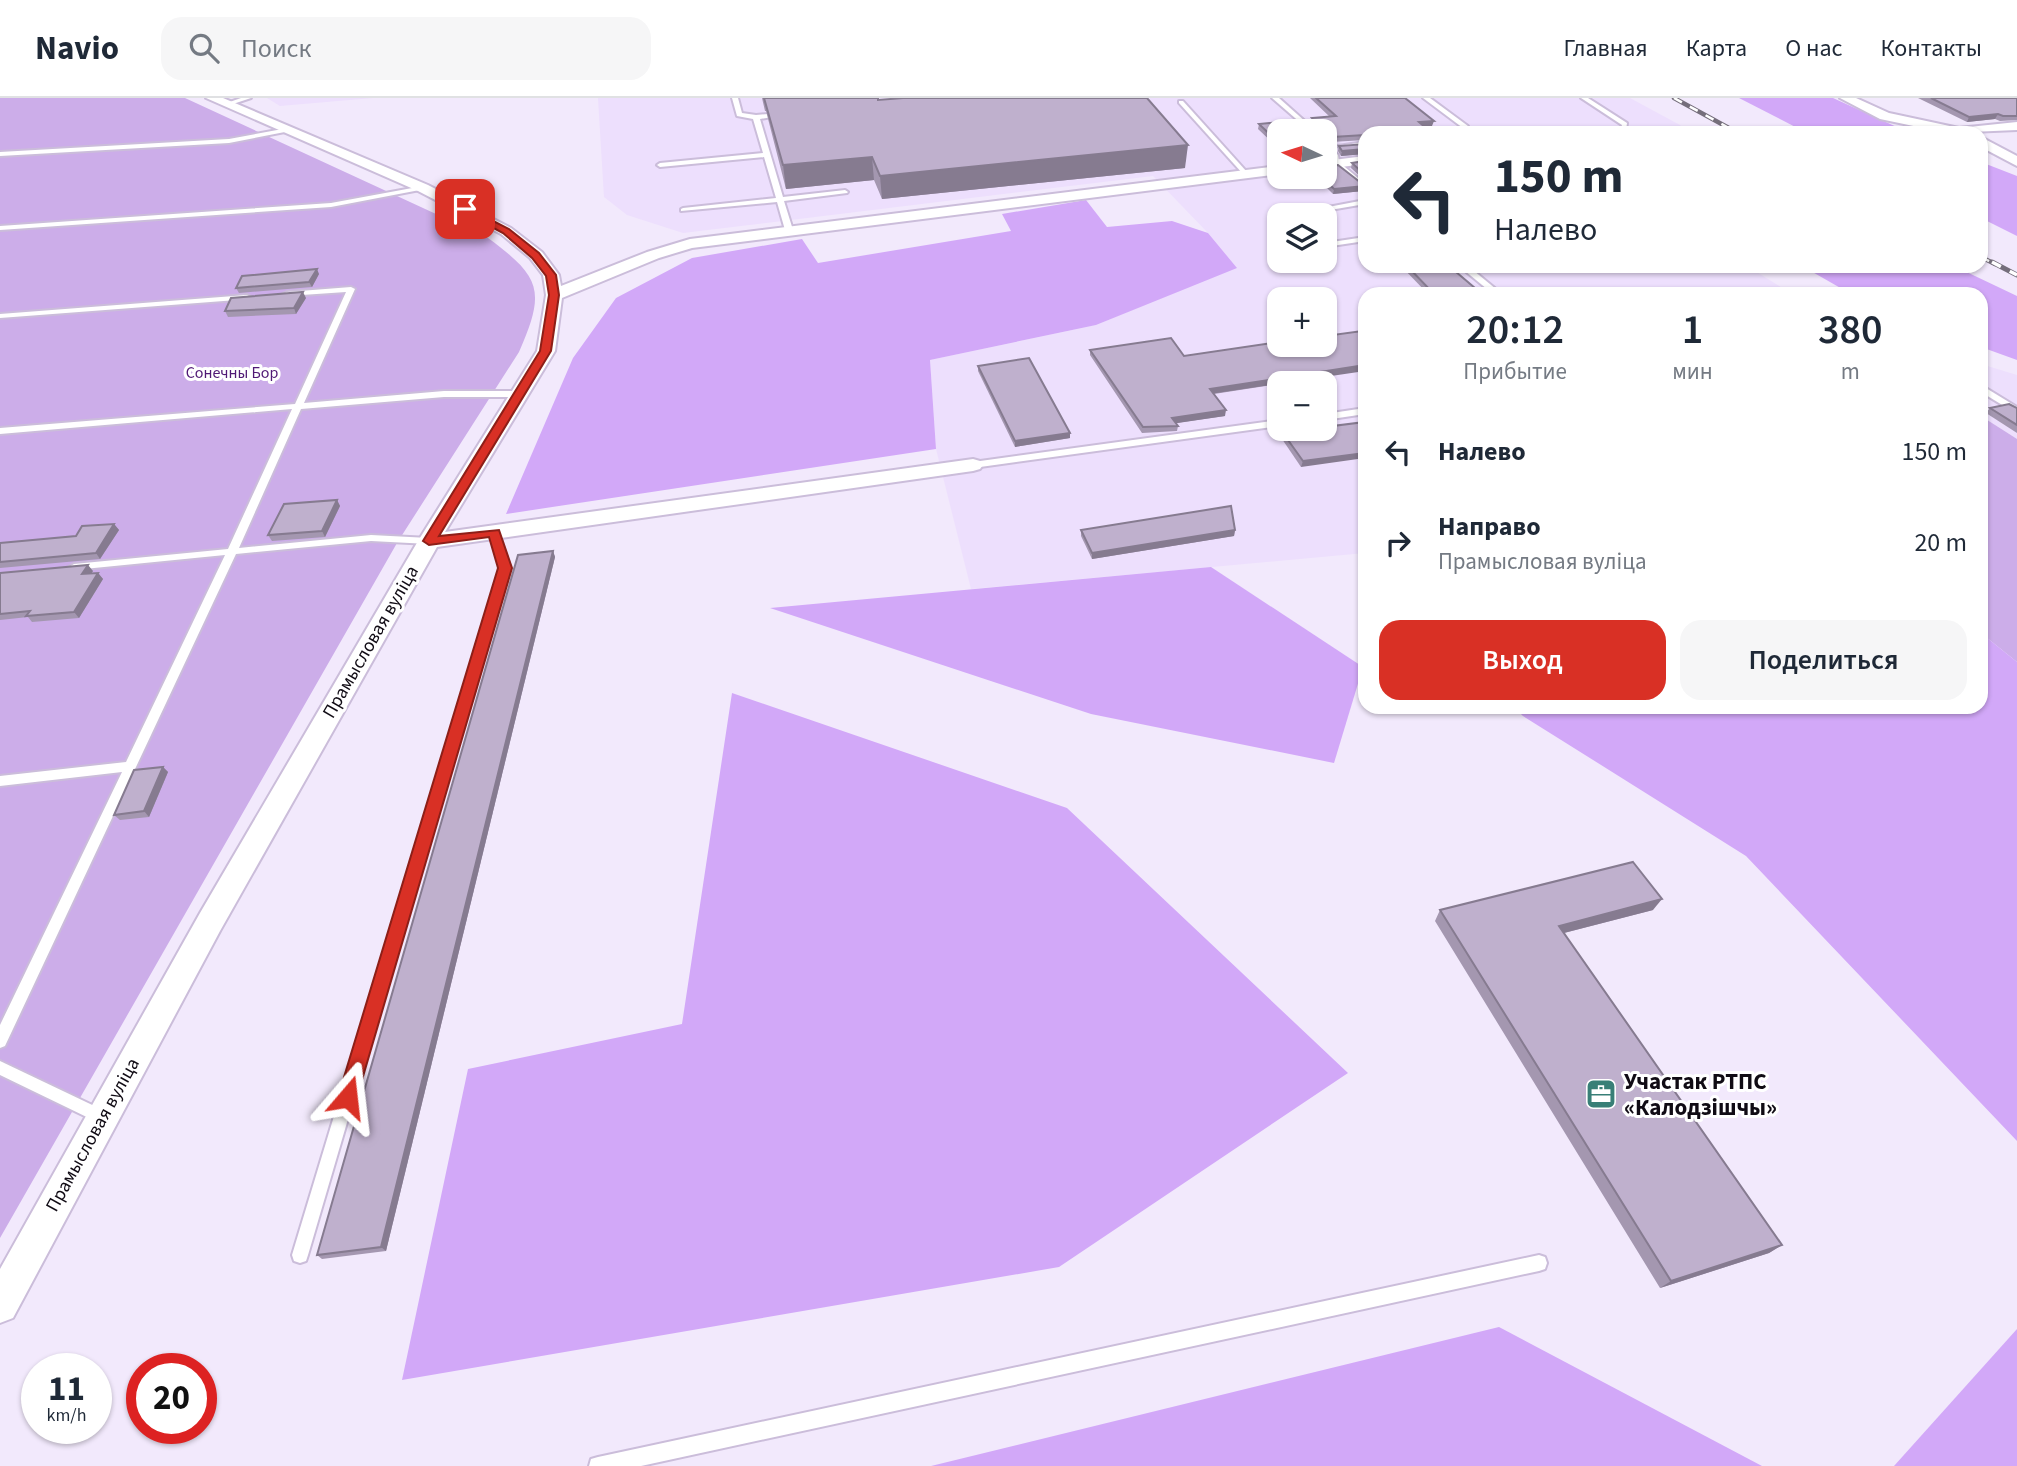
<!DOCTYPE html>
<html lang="ru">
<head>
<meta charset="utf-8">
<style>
	body { margin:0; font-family:"Source Sans 3",sans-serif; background:#f6f6f7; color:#1f2937; height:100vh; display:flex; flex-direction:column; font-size:26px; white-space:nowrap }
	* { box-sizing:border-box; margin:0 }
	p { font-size:23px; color:#747a83 }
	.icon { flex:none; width:38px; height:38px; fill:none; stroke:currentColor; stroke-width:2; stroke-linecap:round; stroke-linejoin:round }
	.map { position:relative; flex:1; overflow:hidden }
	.drawer { position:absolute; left:1358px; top:189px; width:630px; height:427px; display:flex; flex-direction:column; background:#fff; border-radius:21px; box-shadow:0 2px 5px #0004 }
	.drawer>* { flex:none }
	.guide { position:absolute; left:1358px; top:28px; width:630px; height:147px; border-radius:21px; box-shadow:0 2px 5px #0004; background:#fff; color:#1f2937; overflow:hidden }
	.needle { width:46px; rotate:274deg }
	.controls { position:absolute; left:1267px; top:21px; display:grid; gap:14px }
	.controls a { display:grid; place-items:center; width:70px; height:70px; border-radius:14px; background:#fff; box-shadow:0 2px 5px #0004; font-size:35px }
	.speed { position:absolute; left:21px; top:1255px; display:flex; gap:14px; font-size:35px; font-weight:700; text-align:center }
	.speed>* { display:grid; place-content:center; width:91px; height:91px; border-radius:50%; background:#fff; box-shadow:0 2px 5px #0004; line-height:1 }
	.speed small { font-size:18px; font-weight:400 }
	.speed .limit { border:10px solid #d22; background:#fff; color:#111 }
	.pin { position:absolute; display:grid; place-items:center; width:60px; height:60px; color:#fff; margin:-30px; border-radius:14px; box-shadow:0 4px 10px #0006 }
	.me { position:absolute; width:77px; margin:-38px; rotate:17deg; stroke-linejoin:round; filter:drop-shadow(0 0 5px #0008) }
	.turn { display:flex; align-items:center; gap:24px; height:147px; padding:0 21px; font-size:32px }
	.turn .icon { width:91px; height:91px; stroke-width:2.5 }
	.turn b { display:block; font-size:49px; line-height:60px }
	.eta { display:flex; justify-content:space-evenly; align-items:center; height:119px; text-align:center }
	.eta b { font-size:42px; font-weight:600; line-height:49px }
	.button { display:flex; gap:14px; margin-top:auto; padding:14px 21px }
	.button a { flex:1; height:80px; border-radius:21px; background:#d93025; color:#fff; font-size:28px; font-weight:600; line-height:80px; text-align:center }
	.button a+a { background:#f6f6f7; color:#1f2937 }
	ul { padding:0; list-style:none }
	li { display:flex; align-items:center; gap:21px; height:91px; padding:0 21px }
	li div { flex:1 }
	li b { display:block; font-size:26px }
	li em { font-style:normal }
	header { display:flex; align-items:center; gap:42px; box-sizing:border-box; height:98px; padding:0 35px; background:#fff; border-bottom:2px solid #e0e1e3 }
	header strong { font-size:33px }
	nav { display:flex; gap:38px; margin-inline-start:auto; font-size:24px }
	.search { width:490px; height:63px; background:#f6f6f7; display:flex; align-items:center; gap:18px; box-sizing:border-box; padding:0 24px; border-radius:21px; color:#747a83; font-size:26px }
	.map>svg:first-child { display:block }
	.built { fill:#eddffd; fill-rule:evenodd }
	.green { fill:#ccade9 }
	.forest { fill:#d2a8f8 }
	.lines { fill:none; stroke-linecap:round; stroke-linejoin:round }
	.service-casing { stroke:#cbbdda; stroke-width:4 }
	.minor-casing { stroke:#cbbdda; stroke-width:4 }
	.service { fill:#fff; fill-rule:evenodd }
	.minor { fill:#fff; fill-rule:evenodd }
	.rail-far1-casing { stroke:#756e7b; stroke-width:4.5 }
	.rail-casing { stroke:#756e7b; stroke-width:5 }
	.rail-far1 { stroke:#fff; stroke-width:2.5; stroke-dasharray:9; stroke-linecap:butt }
	.rail { stroke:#fff; stroke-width:3.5; stroke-dasharray:10; stroke-linecap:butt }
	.wall { fill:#a497b0 }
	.shaded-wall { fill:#867b90 }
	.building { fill:#bfb0cd; stroke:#867b90; stroke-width:2 }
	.route { fill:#d93025; stroke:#8d1f18; stroke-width:2 }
	.labels { text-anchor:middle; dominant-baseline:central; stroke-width:6; stroke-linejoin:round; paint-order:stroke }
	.far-park-label { font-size:16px; fill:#501975; stroke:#fff }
	.street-label { font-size:19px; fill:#100b14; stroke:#fff }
	.near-poi-label { font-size:23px; font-weight:bold; fill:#100b14; stroke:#fff; text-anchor:start }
</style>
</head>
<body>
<header>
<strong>Navio</strong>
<div class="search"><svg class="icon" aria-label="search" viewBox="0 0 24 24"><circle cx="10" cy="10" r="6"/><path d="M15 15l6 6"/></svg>Поиск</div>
<nav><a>Главная</a><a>Карта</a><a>О нас</a><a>Контакты</a></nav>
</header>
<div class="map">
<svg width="2017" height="1368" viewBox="0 0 2017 1368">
	<rect width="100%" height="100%" fill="#f2e9fc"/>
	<g class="built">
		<path d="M267,0H373L280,8Z"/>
		<path d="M598,0H1630L1680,27L1686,35H1365V168H1747L1792,196H1365V455L971,491L936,351L930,262L1096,227L1236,169L1208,135L1153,78L683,135L627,117L604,99ZM1279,33H1325V79H1279ZM1279,117H1325V163H1279ZM1279,201H1325V247H1279ZM1279,285H1325V331H1279Z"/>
		<path d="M1981,266L2017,277V341L1981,318Z"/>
	</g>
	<g class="green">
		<path d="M0,0H185L488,140C541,179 546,193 519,254L397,445L0,1140Z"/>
		<path d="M1981,318L2017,341V564L1981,535Z"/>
	</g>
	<g class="forest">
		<path d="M1739,0H1833L1910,35H1807Z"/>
		<path d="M1981,64L2017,78V138L1981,120Z"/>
		<path d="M1086,102L1107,129L1172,123L1208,135L1237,170L1096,227L930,262L936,351L506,416L573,260L616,200L692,160L802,141L818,165L1011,133L1002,116Z"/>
		<path d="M1802,168H1954L2017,198V262L1981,249V196H1851Z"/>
		<path d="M1211,469L1363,569L1334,665L1091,616L770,510Z"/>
		<path d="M1981,535L2017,564V1043L1746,758L1523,618L1514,609H1981Z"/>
		<path d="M732,595L1067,710L1348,975L1059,1169L402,1282L468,971L682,926Z"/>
		<path d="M1499,1229L1762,1368H931Z"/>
		<path d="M2017,1231V1368H1894Z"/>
	</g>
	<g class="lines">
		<g class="service-casing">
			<g id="service">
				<path d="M241,0H251L227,8L224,6Z"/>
				<path d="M732,0H738L742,15L756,17L781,15L784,17L760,21L783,99L845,92L848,94L847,95L784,103L793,132L789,134L785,132L777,104L681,113V111L683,110L776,100L764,59L660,69L657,67L660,65L763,55L753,21L737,18Z"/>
				<path d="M1272,0H1279L1316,33H1310Z"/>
				<path d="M1423,0H1430L1468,28L1467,35H1457L1462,33L1463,30Z"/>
				<path d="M1581,0H1588L1627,25L1626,32L1603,35L1621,30L1622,27Z"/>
				<path d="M1179,3H1183L1247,74V76H1243L1179,5Z"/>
				<path d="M288,30L290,33L229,45L0,58V54L229,41Z"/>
				<path d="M1325,43L1338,57L1339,64L1365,86V91L1334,66L1332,57L1325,49Z"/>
				<path d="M1365,44V48L1341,50L1338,48Z"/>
				<path d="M423,88L425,89V91L331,109L0,132V128L331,105Z"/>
				<path d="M1365,102V106L1301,117H1286Z"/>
				<path d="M1365,139V143L1325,149V145Z"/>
				<path d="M1459,168H1468L1502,196H1493Z"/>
				<path d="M351,189L355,191L304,305L444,293H519L523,296L519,299H444L301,311L239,450L371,437L429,440L434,443L429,446L371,443L236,456L5,948L0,950V927L122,674L0,688V678L126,664L225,457L74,472L69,469L74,466L228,451L292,311L0,336V330L295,306L346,194L287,198L283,196L287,194Z"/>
				<path d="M247,197L251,199L250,201L0,220V216Z"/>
				<path d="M1981,287L2017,309V316L1981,294Z"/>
				<path d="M1365,310V316L1325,322V316Z"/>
				<path d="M1279,322V328L973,370L968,367L973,364Z"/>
				<path d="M494,431L499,434L510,470L308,1157L306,1163L300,1165L294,1163L292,1157L500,470L489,434Z"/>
				<path d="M0,963L107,1014L110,1019L107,1024L102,1026L97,1024L0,977Z"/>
				<path d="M1539,1157L1545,1159L1547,1165L1545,1171L1539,1173L641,1368H589L591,1361L598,1359Z"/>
			</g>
		</g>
		<g class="minor-casing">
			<g id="minor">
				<path d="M206,0H223L428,87L511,130L542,154L559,177L561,188L647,154L690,141L1279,68V76L692,150L659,160L562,200L555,253L445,434L973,361L980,363L983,367L980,371L973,373L437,449L220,833L13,1220L0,1225V1171L200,815L418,443L537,253L546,197L543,177L530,160L501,136L418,93Z"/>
				<path d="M1840,0H1856L1889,15L1959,30L2017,24V32L1947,35L1880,21Z"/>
				<path d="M1981,39L2017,58V68L1981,49Z"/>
				<path d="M1365,58V66L1325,71V63Z"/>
			</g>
		</g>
		<use href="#service" class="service"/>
		<use href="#minor" class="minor"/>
		<g class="rail-far1-casing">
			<g id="rail-far1">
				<path d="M1674,0L1738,35"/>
				<path d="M1981,159L1995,166"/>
			</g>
		</g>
		<g class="rail-casing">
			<path id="rail" d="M1992,164L2017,177"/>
		</g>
		<use href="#rail-far1" class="rail-far1"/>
		<use href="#rail" class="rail"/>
	</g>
	<g class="wall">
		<path d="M762,0H878V2L1185,70L882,101L874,82L786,91L766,13H765Z"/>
		<path d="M1310,0H1405L1432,28L1365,35V42L1331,44L1325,40L1279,33V51L1258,31L1259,26L1317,31L1311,25L1312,20L1330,19Z"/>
		<path d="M1918,0H2017V22L2000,23L1995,21L1967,24Z"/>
		<path d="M1365,46V56L1341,58L1338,53L1339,48Z"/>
		<path d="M1365,63V83L1351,70L1352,65Z"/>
		<path d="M1316,79H1325L1363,93L1333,96Z"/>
		<path d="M1401,168H1449L1482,196H1428Z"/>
		<path d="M319,176L312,189L239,195L236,190Z"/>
		<path d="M306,200L296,216L228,219L225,213Z"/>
		<path d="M1090,252L1184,258L1279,286L1214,296L1225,318L1176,325L1178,328L1177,333L1142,335L1090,257Z"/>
		<path d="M978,268L1070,335V340L1015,349L978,273Z"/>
		<path d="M1990,310H2017V335L1986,315Z"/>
		<path d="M1365,324L1301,369L1282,341L1283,335Z"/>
		<path d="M337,402L340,408L325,439L272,443L268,437Z"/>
		<path d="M114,426L119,432L100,461L0,470V445L76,438Z"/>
		<path d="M1081,432H1235L1234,438L1092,461L1081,438Z"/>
		<path d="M553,453L555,459L386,1153L322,1161L317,1157Z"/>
		<path d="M93,473L91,475H98L103,481L79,520L32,524L28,519L0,522V475Z"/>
		<path d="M163,669L168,674L149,719L120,722L114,717Z"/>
		<path d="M1440,812H1653L1564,835L1782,1147L1769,1155L1660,1190L1435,823Z"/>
	</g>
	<g class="shaded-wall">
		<path d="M1998,16L1995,21L1967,24L1969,19Z"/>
		<path d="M1434,23L1432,28L1418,29L1419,24Z"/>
		<path d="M1188,47L1185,70L882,101L880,78Z"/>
		<path d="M1365,51V56L1341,58L1342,53Z"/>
		<path d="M1331,55L1330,60L1325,61V56Z"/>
		<path d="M872,59L874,82L786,91L783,67Z"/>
		<path d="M1365,88L1363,93L1333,96L1334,91Z"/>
		<path d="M317,171L319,176L312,189L309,184Z"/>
		<path d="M303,194L306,200L296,216L294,210Z"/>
		<path d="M1365,267V273L1210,296V291Z"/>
		<path d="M1226,312L1225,318L1171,326L1172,320Z"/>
		<path d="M1070,335V340L1015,349V343Z"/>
		<path d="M1365,355V360L1301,369L1303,363Z"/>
		<path d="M337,402L340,408L325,439L322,433Z"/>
		<path d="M114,426L119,432L100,461L96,455Z"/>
		<path d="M1235,432L1234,438L1092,461V455Z"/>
		<path d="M553,453L555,459L386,1153L381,1149Z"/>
		<path d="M88,467L93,473L87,482L82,476Z"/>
		<path d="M98,475L103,481L79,520L74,514Z"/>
		<path d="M163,669L168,674L149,719L144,713Z"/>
		<path d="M1662,801L1653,812L1552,838L1559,828Z"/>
		<path d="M1782,1147L1769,1155L1660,1190L1671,1183Z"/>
	</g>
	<g class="building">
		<path d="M764,0H878V2L903,0H1147L1188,47L880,78L872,59L783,67Z"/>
		<path d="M1316,0H1405L1434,23L1419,24L1432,35H1365V37L1332,39L1326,35L1325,37V33H1279V45L1259,26L1299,22L1309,30L1317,31L1320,28L1312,20L1336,18Z"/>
		<path d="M1931,0H2017V18H2003L1998,16L1969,19Z"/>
		<path d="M1365,46V51L1342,53L1339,48Z"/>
		<path d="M1325,47L1331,55L1325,56Z"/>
		<path d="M1365,63V77L1352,65Z"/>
		<path d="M1338,67L1365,88L1334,91L1322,79H1325V68Z"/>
		<path d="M1407,168H1449L1482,196H1434Z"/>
		<path d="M317,171L309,184L236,190L242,178Z"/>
		<path d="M303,194L294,210L225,213L231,200Z"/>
		<path d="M1362,233L1365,236V267L1210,291L1226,312L1172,320L1178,328L1143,329L1090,252L1171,240L1184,258L1279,244V247H1325V238Z"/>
		<path d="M1029,260L1070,335L1015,343L978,268Z"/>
		<path d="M2009,306L2017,310V327L1990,310Z"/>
		<path d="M1365,324V355L1303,363L1283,335L1315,331H1325V329Z"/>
		<path d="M337,402L322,433L268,437L284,406Z"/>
		<path d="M1231,408L1235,432L1092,455L1081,432Z"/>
		<path d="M114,426L96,455L0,464V445L76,438L82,428Z"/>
		<path d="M553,453L381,1149L317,1157L518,457Z"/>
		<path d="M88,467L82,476L98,475L74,514L26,518L30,513L0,516V475Z"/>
		<path d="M163,669L144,713L114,717L134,672Z"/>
		<path d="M1633,764L1662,801L1559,828L1782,1147L1671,1183L1440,812Z"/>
	</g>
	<path class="route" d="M462,110H468L509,131L539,155L556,177L559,197L551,253L439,438L499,432L512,470L357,999L355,1005L348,1008L341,1005L338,999L498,470L489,439L429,447L423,443L540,253L549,197L546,178L532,160L503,135L462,113Z"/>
	<defs>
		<g id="office-square" transform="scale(1.575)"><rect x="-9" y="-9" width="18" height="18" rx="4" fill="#387f77" stroke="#fff"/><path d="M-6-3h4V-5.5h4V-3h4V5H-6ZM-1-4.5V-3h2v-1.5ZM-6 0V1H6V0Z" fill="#fff"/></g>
	</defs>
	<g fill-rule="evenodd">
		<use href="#office-square" x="1601" y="996"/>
	</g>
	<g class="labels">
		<g class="far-park-label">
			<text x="232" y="275">Сонечны Бор</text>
		</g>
		<g class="street-label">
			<text transform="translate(371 544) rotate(-60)">Прамысловая вуліца</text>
			<text transform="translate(93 1037) rotate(-61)">Прамысловая вуліца</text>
		</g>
		<g class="near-poi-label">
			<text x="1624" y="983">Участак РТПС<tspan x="1624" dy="26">«Калодзішчы»</tspan></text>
		</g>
	</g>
</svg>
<div class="controls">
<a><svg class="needle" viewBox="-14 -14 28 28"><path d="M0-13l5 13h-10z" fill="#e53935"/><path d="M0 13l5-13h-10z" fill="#747a83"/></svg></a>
<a><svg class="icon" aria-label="layers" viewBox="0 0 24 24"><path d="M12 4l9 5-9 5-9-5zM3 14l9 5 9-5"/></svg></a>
<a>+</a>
<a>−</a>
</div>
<div class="speed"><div>11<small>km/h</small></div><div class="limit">20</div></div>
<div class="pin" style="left:465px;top:111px;background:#d93025"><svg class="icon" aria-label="arrive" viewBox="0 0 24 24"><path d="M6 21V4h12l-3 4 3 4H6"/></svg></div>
<svg class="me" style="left:348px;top:999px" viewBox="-20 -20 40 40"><path d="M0-17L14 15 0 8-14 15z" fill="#d93025" stroke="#fff" stroke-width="4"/></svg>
<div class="guide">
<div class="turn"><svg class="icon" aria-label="left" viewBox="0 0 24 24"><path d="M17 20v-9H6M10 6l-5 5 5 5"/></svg><div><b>150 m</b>Налево</div></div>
</div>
<section class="drawer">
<div class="eta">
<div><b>20:12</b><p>Прибытие</p></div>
<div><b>1</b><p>мин</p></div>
<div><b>380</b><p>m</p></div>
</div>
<ul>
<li><svg class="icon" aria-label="left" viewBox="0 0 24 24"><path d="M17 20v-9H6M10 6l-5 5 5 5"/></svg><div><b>Налево</b></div><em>150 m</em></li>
<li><svg class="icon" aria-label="right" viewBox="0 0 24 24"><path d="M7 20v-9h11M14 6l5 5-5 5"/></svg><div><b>Направо</b><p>Прамысловая вуліца</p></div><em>20 m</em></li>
</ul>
<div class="button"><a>Выход</a><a>Поделиться</a></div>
</section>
</div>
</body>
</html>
